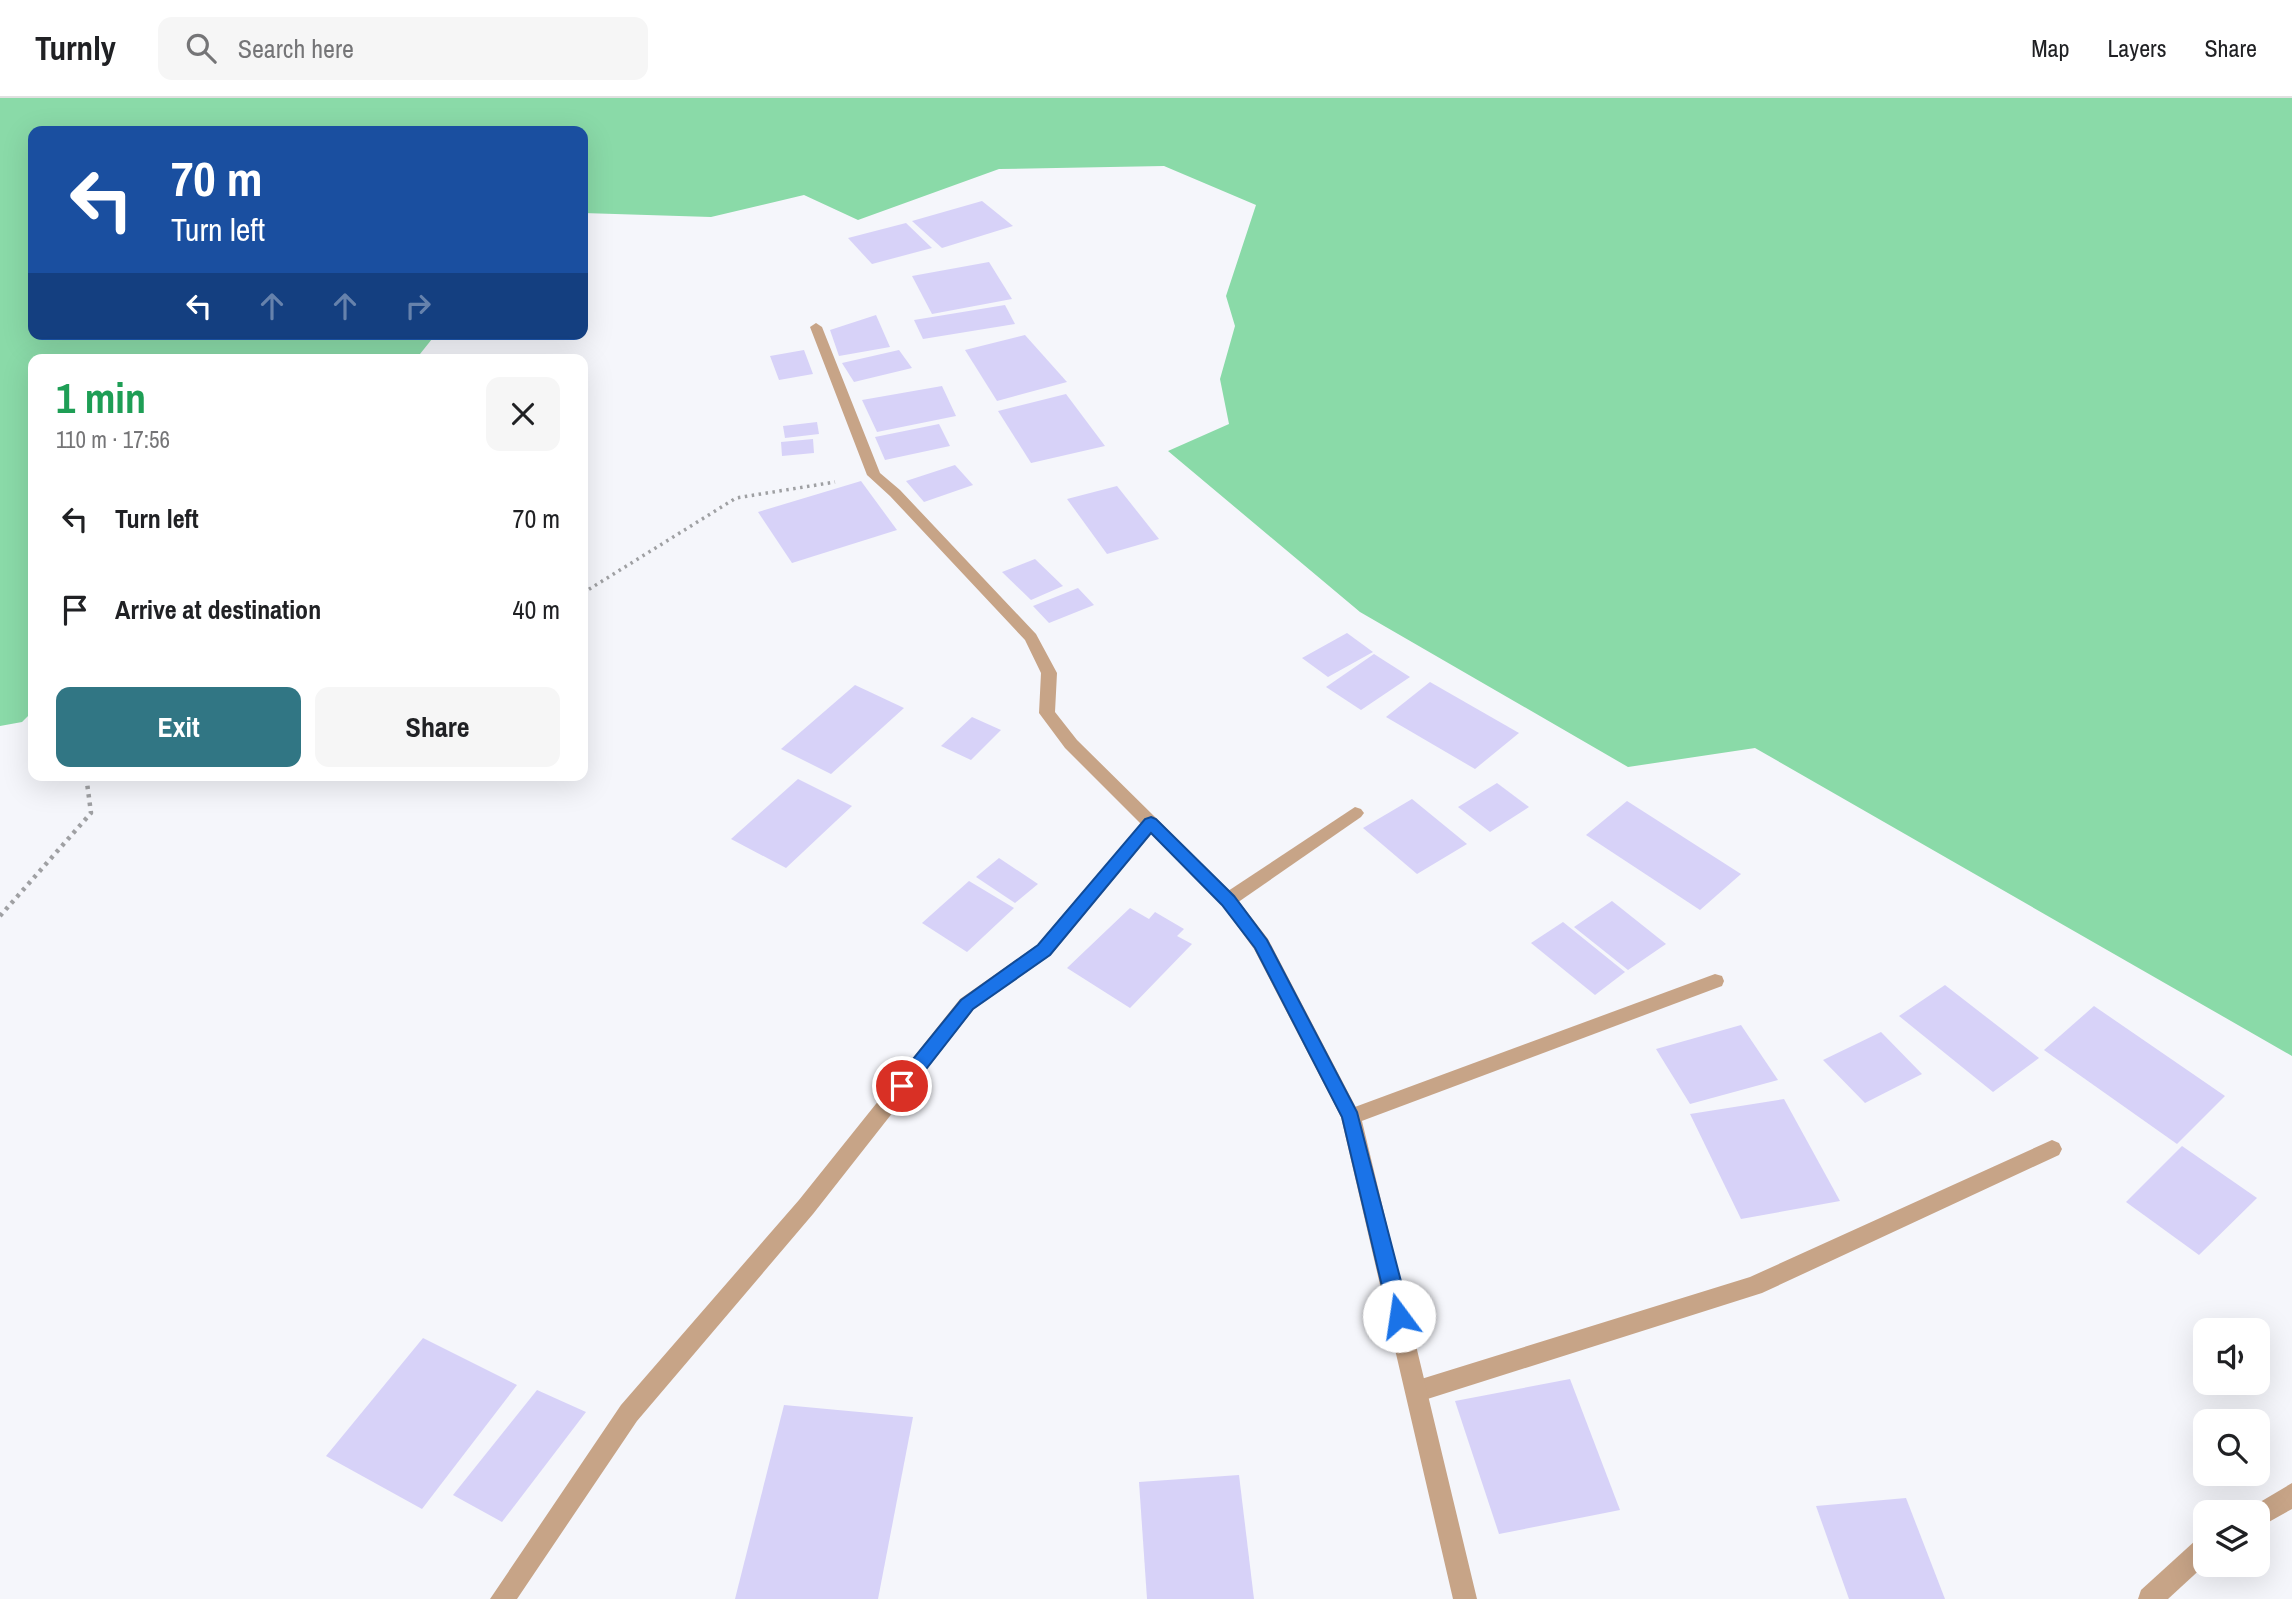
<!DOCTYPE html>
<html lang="en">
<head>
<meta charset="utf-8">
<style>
	body { margin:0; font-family:"Archivo Narrow",sans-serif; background:#f6f6f6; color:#202124; height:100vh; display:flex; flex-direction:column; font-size:26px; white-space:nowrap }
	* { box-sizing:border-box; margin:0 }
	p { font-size:23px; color:#757577 }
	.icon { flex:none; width:38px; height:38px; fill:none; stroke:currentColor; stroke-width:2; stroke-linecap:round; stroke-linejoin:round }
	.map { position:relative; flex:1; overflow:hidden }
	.drawer { position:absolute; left:28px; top:256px; width:560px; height:427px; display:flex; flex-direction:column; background:#fff; border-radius:14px; box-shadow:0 7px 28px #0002 }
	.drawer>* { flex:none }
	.banner { position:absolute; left:28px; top:28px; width:560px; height:214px; border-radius:14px; box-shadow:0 7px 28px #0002; background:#1a4fa0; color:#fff; overflow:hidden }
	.controls { position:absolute; left:2193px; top:1220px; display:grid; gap:14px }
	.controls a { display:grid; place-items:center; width:77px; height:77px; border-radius:14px; background:#fff; box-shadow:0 7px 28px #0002; font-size:35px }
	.pin { position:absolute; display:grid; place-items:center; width:60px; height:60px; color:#fff; margin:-30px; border:4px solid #fff; border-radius:50%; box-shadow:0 2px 7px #0007 }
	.me { position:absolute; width:77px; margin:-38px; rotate:346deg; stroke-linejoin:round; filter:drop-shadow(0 0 5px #0008) }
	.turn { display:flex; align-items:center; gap:24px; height:147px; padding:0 28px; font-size:32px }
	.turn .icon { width:91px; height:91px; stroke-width:2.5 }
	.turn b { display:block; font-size:49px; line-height:60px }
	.lanes { display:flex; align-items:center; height:66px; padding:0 28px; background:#0003; justify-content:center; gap:35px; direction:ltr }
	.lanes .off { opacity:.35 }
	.round { display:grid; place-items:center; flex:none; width:74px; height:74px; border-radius:14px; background:#f6f6f6 }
	.head { display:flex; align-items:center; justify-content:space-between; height:119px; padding:0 28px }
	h1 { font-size:42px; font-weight:700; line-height:52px; color:#1e9e55 }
	.button { display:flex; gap:14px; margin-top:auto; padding:14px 28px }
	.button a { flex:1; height:80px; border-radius:14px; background:#317684; color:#fff; font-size:28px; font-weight:700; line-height:80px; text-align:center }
	.button a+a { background:#f6f6f6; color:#202124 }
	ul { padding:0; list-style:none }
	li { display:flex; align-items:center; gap:21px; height:91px; padding:0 28px }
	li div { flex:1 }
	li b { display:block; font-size:26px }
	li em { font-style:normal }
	header { display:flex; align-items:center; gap:42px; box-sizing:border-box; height:98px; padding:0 35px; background:#fff; border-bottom:2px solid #e0e0e0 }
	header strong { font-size:33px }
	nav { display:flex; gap:38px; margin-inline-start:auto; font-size:24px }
	.search { width:490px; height:63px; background:#f6f6f6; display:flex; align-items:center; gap:18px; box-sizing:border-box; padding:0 24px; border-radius:14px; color:#757577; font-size:26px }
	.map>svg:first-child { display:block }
	.green { fill:#8adaa8 }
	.building { fill:#d7d2f8 }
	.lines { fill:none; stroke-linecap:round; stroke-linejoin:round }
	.path-far1 { stroke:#9fa0a3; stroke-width:3.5; stroke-dasharray:2.5 4.5; stroke-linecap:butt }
	.path { stroke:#9fa0a3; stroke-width:4.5; stroke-dasharray:3.5 5; stroke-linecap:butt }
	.lane { fill:#c7a487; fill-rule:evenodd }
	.street { fill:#c7a487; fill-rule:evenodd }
	.route { fill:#1a73e8; stroke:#114b97; stroke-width:2 }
</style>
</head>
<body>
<header>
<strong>Turnly</strong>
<div class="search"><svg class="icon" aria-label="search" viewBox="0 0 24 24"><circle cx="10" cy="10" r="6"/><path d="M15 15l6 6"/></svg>Search here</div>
<nav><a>Map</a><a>Layers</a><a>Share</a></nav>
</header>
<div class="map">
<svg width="2292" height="1501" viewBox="0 0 2292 1501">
	<rect width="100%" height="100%" fill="#f5f6fb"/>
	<path class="green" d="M0,0H2292V958L1755,650L1628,669L1360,514L1168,353L1229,326L1220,281L1235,228L1226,198L1256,107L1164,68L999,71L858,122L804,97L711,119L583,115V33H33V236H436L416,261H33V613L22,624L0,628Z"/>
	<g class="building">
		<path d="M982,103L1013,128L942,150L912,123Z"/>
		<path d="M906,125L932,150L872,166L848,140Z"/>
		<path d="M989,164L1012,201L932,216L912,178Z"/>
		<path d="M1005,207L1015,226L923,241L914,222Z"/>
		<path d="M876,217L890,249L839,258L830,232Z"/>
		<path d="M1025,237L1067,284L997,303L965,252Z"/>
		<path d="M804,252L813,276L779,282L770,258Z"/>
		<path d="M899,252L912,270L854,284L842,265Z"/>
		<path d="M942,288L956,318L877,334L862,302Z"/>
		<path d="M1066,296L1105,348L1031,365L998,313Z"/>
		<path d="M817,324L819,336L785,340L783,328Z"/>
		<path d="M939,326L950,348L885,362L875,339Z"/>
		<path d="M813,341L814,355L782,358L781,344Z"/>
		<path d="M955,367L973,387L924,404L906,383Z"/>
		<path d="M861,383L897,432L792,465L758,414Z"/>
		<path d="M1117,388L1159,441L1107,456L1067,401Z"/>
		<path d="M1035,461L1063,488L1031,502L1002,474Z"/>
		<path d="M1078,490L1094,507L1049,525L1033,508Z"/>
		<path d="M1347,535L1373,554L1328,579L1302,560Z"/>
		<path d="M1374,556L1410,579L1361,612L1326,589Z"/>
		<path d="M1430,584L1519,635L1475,671L1386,619Z"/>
		<path d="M855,587L904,610L831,676L781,651Z"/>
		<path d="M972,619L1001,632L971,662L941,648Z"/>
		<path d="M798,681L852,708L786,770L731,741Z"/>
		<path d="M1497,685L1529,709L1490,734L1458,709Z"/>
		<path d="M1412,701L1467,746L1417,776L1363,730Z"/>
		<path d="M1627,703L1741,776L1700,812L1586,737Z"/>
		<path d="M999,760L1038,786L1015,805L976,779Z"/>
		<path d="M969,783L1014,810L967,854L922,825Z"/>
		<path d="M1612,803L1666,846L1628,872L1574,829Z"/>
		<path d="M1130,810L1149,821L1155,814L1184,831L1177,838L1192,846L1130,910L1067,870Z"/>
		<path d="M1563,824L1625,874L1595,897L1531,845Z"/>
		<path d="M1945,887L2039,960L1993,994L1899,918Z"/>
		<path d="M2094,908L2225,998L2177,1046L2044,952Z"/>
		<path d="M1741,927L1778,982L1690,1006L1656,951Z"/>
		<path d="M1881,934L1922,976L1865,1005L1823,962Z"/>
		<path d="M1784,1001L1840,1103L1741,1121L1690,1016Z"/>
		<path d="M2182,1048L2257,1100L2199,1157L2126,1104Z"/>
		<path d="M423,1240L517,1287L422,1411L326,1358Z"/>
		<path d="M1570,1281L1620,1412L1499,1436L1455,1303Z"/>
		<path d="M537,1292L586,1314L502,1424L453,1397Z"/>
		<path d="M784,1307L913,1319L878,1501H735Z"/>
		<path d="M1239,1377L1254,1501H1147L1139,1384Z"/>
		<path d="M1906,1400L1945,1501H1849L1816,1408Z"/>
	</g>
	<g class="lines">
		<path class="path-far1" d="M583,495L736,400L835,384"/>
		<path class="path" d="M0,818L91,715L86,677"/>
		<g class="lane">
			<path d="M1355,709L1361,711L1364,715L1361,719L1234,807H1222L1219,802L1222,797Z"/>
			<path d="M1151,719L1157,721L1160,725L1157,729L1051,857L974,911L813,1116L637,1323L517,1501H490L621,1307L799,1102L960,901L1037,847L1145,721Z"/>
			<path d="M1715,876L1722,878L1724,883L1722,888L1351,1027L1344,1025L1341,1019L1344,1013Z"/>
			<path d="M2052,1042L2059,1045L2062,1051L2059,1057L1762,1195L1418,1304L1410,1301L1407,1293L1410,1285L1418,1282L1750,1179Z"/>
			<path d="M2292,1385V1411L2258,1430V1414H2248L2250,1410Z"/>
			<path d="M2205,1439L2206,1466L2168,1501H2138L2141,1492L2196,1442Z"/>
		</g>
		<path class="street" d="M816,225L822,229L880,375L900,392L1036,536L1057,575L1055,614L1077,642L1234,797L1268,841L1361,1019L1477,1501H1453L1341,1019L1254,851L1222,807L1065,650L1039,615L1041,575L1025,542L890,398L867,377L810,229Z"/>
	</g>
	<path class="route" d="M1151,719L1156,721L1234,798L1267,842L1357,1014L1410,1218L1407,1225L1399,1228L1392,1225L1389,1218L1342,1019L1255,850L1222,807L1151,735L1050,857L973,911L909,993H896L893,988L896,982L961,902L1038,847L1145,721Z"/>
</svg>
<div class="controls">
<a><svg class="icon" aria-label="sound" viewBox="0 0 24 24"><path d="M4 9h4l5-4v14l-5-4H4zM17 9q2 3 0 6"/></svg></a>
<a><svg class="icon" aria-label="search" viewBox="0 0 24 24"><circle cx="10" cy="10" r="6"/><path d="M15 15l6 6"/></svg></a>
<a><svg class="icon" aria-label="layers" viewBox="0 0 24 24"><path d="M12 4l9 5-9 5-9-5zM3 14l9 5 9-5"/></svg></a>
</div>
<div class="pin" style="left:902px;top:988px;background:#d93025"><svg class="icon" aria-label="arrive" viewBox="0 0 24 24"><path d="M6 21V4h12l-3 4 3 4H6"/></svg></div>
<svg class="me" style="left:1399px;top:1218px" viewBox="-20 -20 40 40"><circle r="19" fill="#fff"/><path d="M0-13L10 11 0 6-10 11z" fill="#1a73e8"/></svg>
<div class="banner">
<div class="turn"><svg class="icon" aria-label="left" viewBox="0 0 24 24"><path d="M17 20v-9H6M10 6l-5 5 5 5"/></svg><div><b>70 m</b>Turn left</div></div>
<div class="lanes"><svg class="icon" aria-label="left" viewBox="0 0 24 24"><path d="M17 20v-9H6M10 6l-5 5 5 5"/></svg><svg class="icon off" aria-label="ahead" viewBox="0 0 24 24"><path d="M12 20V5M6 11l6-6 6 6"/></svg><svg class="icon off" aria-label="ahead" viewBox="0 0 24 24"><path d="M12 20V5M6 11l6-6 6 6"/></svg><svg class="icon off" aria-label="right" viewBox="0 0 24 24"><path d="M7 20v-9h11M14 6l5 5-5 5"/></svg></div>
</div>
<section class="drawer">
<div class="head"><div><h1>1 min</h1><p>110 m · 17:56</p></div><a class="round"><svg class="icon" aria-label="close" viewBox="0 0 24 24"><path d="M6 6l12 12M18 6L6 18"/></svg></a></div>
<ul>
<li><svg class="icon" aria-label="left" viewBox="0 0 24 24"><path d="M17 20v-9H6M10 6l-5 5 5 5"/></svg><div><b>Turn left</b></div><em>70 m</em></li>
<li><svg class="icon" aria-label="arrive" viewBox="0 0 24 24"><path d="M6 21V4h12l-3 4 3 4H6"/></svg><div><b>Arrive at destination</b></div><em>40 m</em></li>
</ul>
<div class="button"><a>Exit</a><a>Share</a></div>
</section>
</div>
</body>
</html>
